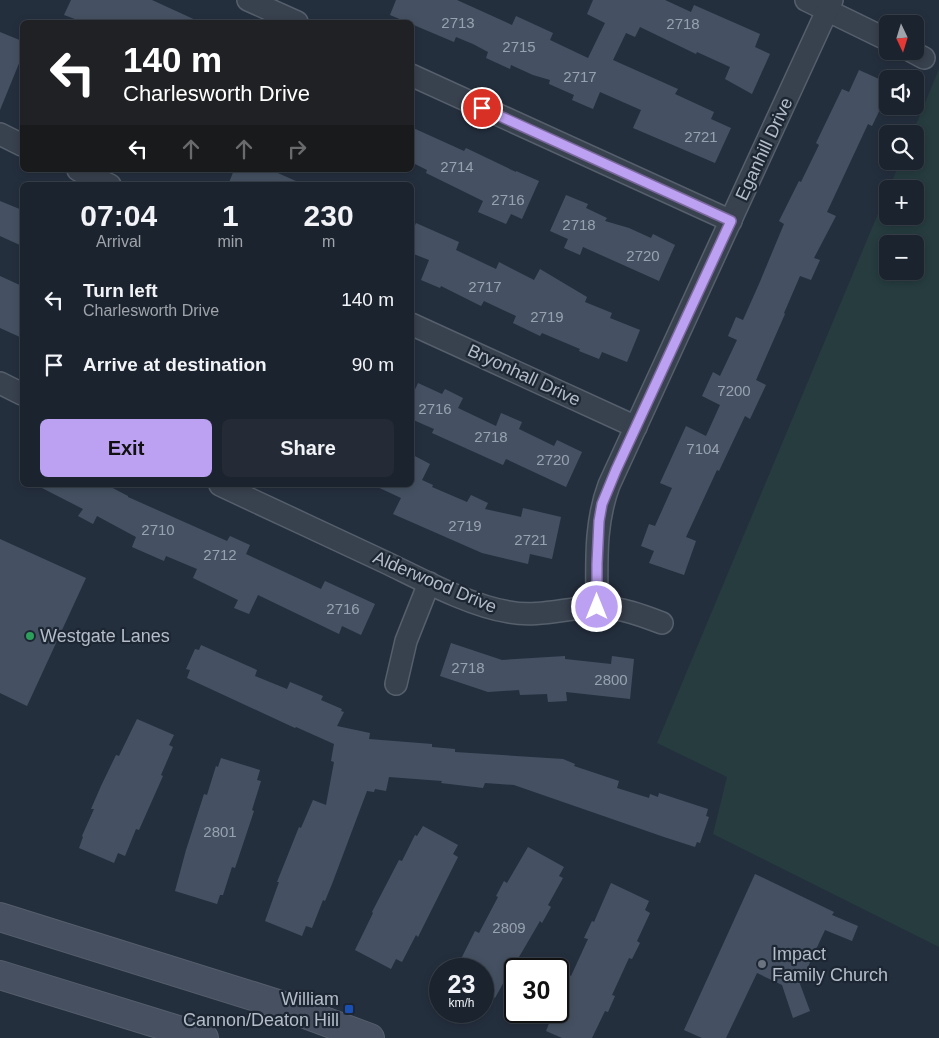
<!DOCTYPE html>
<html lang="en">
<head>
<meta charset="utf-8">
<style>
	body { margin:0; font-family:Arial,sans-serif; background:#242b36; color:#f1f3f6; height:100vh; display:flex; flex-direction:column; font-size:19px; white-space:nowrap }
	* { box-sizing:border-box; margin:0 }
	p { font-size:16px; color:#a0a4aa }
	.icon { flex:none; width:28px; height:28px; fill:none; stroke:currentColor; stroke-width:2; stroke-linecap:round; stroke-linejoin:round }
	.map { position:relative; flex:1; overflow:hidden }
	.panel { position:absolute; left:20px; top:182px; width:394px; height:305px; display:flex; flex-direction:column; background:#1b232e; border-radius:8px; box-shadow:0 2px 8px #0003,0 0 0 1px #39404a }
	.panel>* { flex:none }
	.hud { position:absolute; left:20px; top:20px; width:394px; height:152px; border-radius:8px; box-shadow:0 2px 8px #0003,0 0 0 1px #39404a; background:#202124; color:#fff; overflow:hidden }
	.needle { width:32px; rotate:176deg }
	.controls { position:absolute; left:879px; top:15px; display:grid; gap:10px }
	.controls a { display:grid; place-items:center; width:45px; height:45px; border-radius:8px; background:#1b232e; box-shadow:0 2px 8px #0003,0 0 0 1px #39404a; font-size:25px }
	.speed { position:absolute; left:429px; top:958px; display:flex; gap:10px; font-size:25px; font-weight:700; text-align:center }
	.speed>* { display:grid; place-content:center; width:65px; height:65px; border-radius:50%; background:#1b232e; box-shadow:0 2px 8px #0003,0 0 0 1px #39404a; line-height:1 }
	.speed small { font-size:12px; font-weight:400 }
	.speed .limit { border:2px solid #111; border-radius:8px; background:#fff; color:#111 }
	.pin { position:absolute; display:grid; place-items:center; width:42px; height:42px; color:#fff; margin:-21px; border:2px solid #fff; border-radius:50%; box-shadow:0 1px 5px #0007 }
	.me { position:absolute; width:55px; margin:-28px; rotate:0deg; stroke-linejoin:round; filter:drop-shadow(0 0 4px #0008) }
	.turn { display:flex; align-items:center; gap:18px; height:105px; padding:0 20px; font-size:22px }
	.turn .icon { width:65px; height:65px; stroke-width:2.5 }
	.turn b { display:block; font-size:35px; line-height:42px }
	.lanes { display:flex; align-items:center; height:48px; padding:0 20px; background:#0003; justify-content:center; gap:25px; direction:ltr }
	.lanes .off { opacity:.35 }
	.eta { display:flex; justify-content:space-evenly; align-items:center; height:85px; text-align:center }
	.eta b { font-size:30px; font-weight:700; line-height:35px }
	.button { display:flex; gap:10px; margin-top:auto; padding:10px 20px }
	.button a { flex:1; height:58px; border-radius:8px; background:#bca0f2; color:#111; font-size:20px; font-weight:700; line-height:58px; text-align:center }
	.button a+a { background:#242b36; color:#f1f3f6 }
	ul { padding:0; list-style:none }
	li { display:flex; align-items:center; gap:15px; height:65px; padding:0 20px }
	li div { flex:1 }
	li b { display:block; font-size:19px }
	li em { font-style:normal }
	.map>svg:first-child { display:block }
	.green { fill:#263c3f; fill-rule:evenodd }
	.building { fill:#455162 }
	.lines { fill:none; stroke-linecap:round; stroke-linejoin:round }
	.minor-casing { stroke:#565f6c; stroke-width:24 }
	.secondary-casing { stroke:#565f6c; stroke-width:30 }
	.minor { stroke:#38414e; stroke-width:21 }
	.secondary { stroke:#465061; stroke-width:28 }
	.route-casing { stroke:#7a689d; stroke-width:12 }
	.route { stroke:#bca0f2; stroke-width:9 }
	.leisure-dot { fill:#2e9e5b; stroke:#1d2633; stroke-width:2 }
	.worship-dot { fill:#6b7280; stroke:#1d2633; stroke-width:2 }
	.transit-dot { fill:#1a4fb4; stroke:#1d2633; stroke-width:2 }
	.labels { text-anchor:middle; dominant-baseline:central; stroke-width:4.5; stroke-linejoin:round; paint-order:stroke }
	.number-label { font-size:15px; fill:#98a1af }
	.street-label { font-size:18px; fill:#b4bcc9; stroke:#1d2633 }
	.poi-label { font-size:18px; fill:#b4bcc9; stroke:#1d2633; text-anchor:start }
</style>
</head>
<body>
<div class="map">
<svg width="939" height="1038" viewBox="0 0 939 1038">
	<rect width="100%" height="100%" fill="#242f3e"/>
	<path class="green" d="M939,69V947L713,834L727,777L657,743L887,192L888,216H915V189H889L900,161H915V134H912ZM888,244H915V271H888Z"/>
	<g class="building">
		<path d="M71,0H152L200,22H83L64,15Z"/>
		<path d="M396,0H457L512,25L516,16L553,33L550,40L588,58L605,23L587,14L593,0H665L691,12L694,5L760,34L755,47L770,54L752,94L725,79L730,67L697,52L696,54L640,27L635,37L626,33L613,60L678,89L675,94L714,112L711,119L731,128L715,163L633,128L641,110L600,92L593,109L572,100L574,95L549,84L550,80L533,75L511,65L510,69L486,58L488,52L473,44L456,37L454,42L390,15Z"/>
		<path d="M0,32L22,41V56L0,110Z"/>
		<path d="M859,70L888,83V93L872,126L868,124L827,212L836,216L814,258L820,260L811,280L800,276L784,313L785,314L756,380L766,385L750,419L745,416L719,471L717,470L686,537L696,541L684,575L649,563L654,551L641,546L649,524L655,526L672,488L660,483L686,426L706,436L720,405L702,396L713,372L720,376L737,340L728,336L736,317L743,320L759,284L784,224L779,221L799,181L801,182L819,145L816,143L842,89L849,92Z"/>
		<path d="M411,127L464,151L466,148L516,172V171L539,181L522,219L511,214L506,224L478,212L483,201L426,173L427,170L411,162Z"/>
		<path d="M234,170H271L305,185H228Z"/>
		<path d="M566,195L588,204L586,208L607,218L605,221L629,228L651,238L653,234L675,245L659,281L583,247L580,255L564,248L568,239L550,231Z"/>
		<path d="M0,201L22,210V246L0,236Z"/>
		<path d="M416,223L459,242L456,250L496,269L499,262L534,280L540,269L587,297L585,302L612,313L610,318L640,330L627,362L602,352L599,359L579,351L580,349L542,333L540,336L513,323L516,316L484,301L481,306L441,286L440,288L421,280L429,260L411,253V234Z"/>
		<path d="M0,276L22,286V338L0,328Z"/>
		<path d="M418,383L442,394L445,389L463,398L458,408L496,426L501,413L522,422L519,429L554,446L557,440L582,452L566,487L506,459L503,465L432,433L434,429L411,419V398Z"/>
		<path d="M411,454L430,464L422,480L433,485L432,487L467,502L471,495L488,503L485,509L521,517L523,508L561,517L552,559L530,554L528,564L482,553L393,514L401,498L373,485H411Z"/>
		<path d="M36,485H107L128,496V497L227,541L230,536L250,545L246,554L321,589L325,581L375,604L361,635L342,626L339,634L258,595L249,614L234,608L238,600L193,578L197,569L166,556L164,561L132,547L136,537L97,516L93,524L78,516L83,509Z"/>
		<path d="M0,539L86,578L27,706L0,693Z"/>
		<path d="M451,643L502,660L565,656V659L611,664L612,656L634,659L630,699L566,692L567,701L548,702L547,694L520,695L519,690L488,692L440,676Z"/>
		<path d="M201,645L257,670L255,676L287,689L290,682L323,696L321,700L342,709L341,711L344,712L337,726L370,733L369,739L432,744V747L455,749V752L563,759L575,764L574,766L619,781L617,788L649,798L650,794L658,797L659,793L708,809L706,816L709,817L700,843L697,842L695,847L664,837L514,785L485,783L483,788L441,783L442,781L389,777L386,791L375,789L374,792L367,791L332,884L325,901L323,900L312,928L306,926L302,936L265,921L279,882H277L299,827L301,828L313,800L326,805L334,762L331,761L334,744L296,727L295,728L187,678L190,670L186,669L195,649L199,650Z"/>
		<path d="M137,719L174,735L169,745L173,747L161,775L163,776L139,830L136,829L125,856L118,853L114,863L79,848L83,837L82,836L94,809H91L101,786L116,755L119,756Z"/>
		<path d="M221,758L260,770L257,780L261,781L252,810L254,811L235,868L232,867L223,895H220L217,904L175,891L186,850L204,794L207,795L216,766L218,767Z"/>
		<path d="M423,826L458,845L453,854L458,857L418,937L416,935L402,962L396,959L391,969L355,950L373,913L372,912L399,860L402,861L415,835L417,836Z"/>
		<path d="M528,847L564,867L559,876L563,878L548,905L551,907L542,923L540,921L519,957H521L513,973L510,971L495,998L482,992V969H456L475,931L479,933L498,897L496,896L504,881L507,883Z"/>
		<path d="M755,874L834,912L832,915L858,926L852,941L825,930L800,984L810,1011L793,1018L782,985L757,973L726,1038H702L684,1030Z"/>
		<path d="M611,883L649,901L645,910L650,913L637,941L640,943L632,959L629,958L612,995L615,996L608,1012L605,1011L592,1038H562L546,1031L554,1011H558V1004L563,991H561L568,974L571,976L588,939L584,938L592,921L594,922Z"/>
	</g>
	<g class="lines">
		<g class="minor-casing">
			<g id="minor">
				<path d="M248,0L297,22"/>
				<path d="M806,0L888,40"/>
				<path d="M911,51L924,58"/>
				<path d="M411,75L731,221"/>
				<path d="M0,134L22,145"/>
				<path d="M78,170L110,185"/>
				<path d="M411,324L636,427"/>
				<path d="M0,383L22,394"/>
				<path d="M220,485C276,511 333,538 389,564C424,581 471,606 509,612C539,618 569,607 600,607C622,608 641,615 662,623"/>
				<path d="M597,607C597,565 594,525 609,485L832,0"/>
				<path d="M396,684L406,641L429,583"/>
			</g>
		</g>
		<g class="secondary-casing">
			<g id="secondary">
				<path d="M0,917L278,1004L370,1038"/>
				<path d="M0,975L204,1038"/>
			</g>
		</g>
		<use href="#minor" class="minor"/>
		<use href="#secondary" class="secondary"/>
	</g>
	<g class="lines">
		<g class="route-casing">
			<path id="route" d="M482,108L731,221L616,470L602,504L599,521L597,564V607"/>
		</g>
		<use href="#route" class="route"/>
	</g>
	<circle class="leisure-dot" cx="30" cy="636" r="5"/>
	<circle class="worship-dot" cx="762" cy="964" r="5"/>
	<rect class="transit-dot" x="344" y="1004" width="10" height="10" rx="2.5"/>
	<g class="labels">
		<g class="number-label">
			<text x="458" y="22">2713</text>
			<text x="683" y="23">2718</text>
			<text x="519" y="46">2715</text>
			<text x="580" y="76">2717</text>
			<text x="701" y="136">2721</text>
			<text x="457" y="166">2714</text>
			<text x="508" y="199">2716</text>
			<text x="579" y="224">2718</text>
			<text x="643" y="255">2720</text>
			<text x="485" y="286">2717</text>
			<text x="547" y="316">2719</text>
			<text x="734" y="390">7200</text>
			<text x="435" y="408">2716</text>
			<text x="491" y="436">2718</text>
			<text x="703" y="448">7104</text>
			<text x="553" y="459">2720</text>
			<text x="465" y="525">2719</text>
			<text x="158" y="529">2710</text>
			<text x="531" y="539">2721</text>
			<text x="220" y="554">2712</text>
			<text x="343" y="608">2716</text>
			<text x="468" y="667">2718</text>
			<text x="611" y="679">2800</text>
			<text x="220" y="831">2801</text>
			<text x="509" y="927">2809</text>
		</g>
		<g class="street-label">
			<text transform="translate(764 149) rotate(-65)">Eganhill Drive</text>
			<text transform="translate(524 375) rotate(25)">Bryonhall Drive</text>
			<text transform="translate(435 582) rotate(23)">Alderwood Drive</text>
		</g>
		<g class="poi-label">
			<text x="40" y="636">Westgate Lanes</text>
			<text x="772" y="954">Impact<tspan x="772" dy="21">Family Church</tspan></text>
			<text x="339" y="999" text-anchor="end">William<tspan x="339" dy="21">Cannon/Deaton Hill</tspan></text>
		</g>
	</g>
</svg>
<div class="controls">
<a><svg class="needle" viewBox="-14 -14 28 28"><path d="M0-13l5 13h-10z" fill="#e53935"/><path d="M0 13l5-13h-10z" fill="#a0a4aa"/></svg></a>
<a><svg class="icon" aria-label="sound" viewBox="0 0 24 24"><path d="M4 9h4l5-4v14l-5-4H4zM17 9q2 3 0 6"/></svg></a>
<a><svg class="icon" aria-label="search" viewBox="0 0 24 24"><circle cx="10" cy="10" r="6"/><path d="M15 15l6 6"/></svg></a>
<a>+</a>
<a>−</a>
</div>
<div class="speed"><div>23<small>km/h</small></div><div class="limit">30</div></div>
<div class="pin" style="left:482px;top:108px;background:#d93025"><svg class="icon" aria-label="arrive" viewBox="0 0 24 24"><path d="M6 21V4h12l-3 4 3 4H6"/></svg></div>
<svg class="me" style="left:597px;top:607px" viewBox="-20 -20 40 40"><circle r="17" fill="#bca0f2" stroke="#fff" stroke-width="3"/><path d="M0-11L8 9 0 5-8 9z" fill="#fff"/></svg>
<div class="hud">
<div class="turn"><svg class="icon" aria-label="left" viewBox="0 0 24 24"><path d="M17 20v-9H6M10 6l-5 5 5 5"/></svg><div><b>140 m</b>Charlesworth Drive</div></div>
<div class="lanes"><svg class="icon" aria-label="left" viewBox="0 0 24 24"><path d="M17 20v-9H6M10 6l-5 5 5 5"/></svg><svg class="icon off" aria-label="ahead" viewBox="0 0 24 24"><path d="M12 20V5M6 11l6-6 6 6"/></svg><svg class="icon off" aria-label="ahead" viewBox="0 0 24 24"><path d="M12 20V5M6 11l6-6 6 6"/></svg><svg class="icon off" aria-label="right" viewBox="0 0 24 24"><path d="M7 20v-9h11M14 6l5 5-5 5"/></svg></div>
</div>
<section class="panel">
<div class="eta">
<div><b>07:04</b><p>Arrival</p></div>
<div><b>1</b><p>min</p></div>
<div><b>230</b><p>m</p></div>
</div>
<ul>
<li><svg class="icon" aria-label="left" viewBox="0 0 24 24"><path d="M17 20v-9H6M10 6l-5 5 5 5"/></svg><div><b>Turn left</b><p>Charlesworth Drive</p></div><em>140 m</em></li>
<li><svg class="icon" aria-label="arrive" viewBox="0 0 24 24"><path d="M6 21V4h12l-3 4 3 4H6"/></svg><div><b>Arrive at destination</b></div><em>90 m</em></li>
</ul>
<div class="button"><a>Exit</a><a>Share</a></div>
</section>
</div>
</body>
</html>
